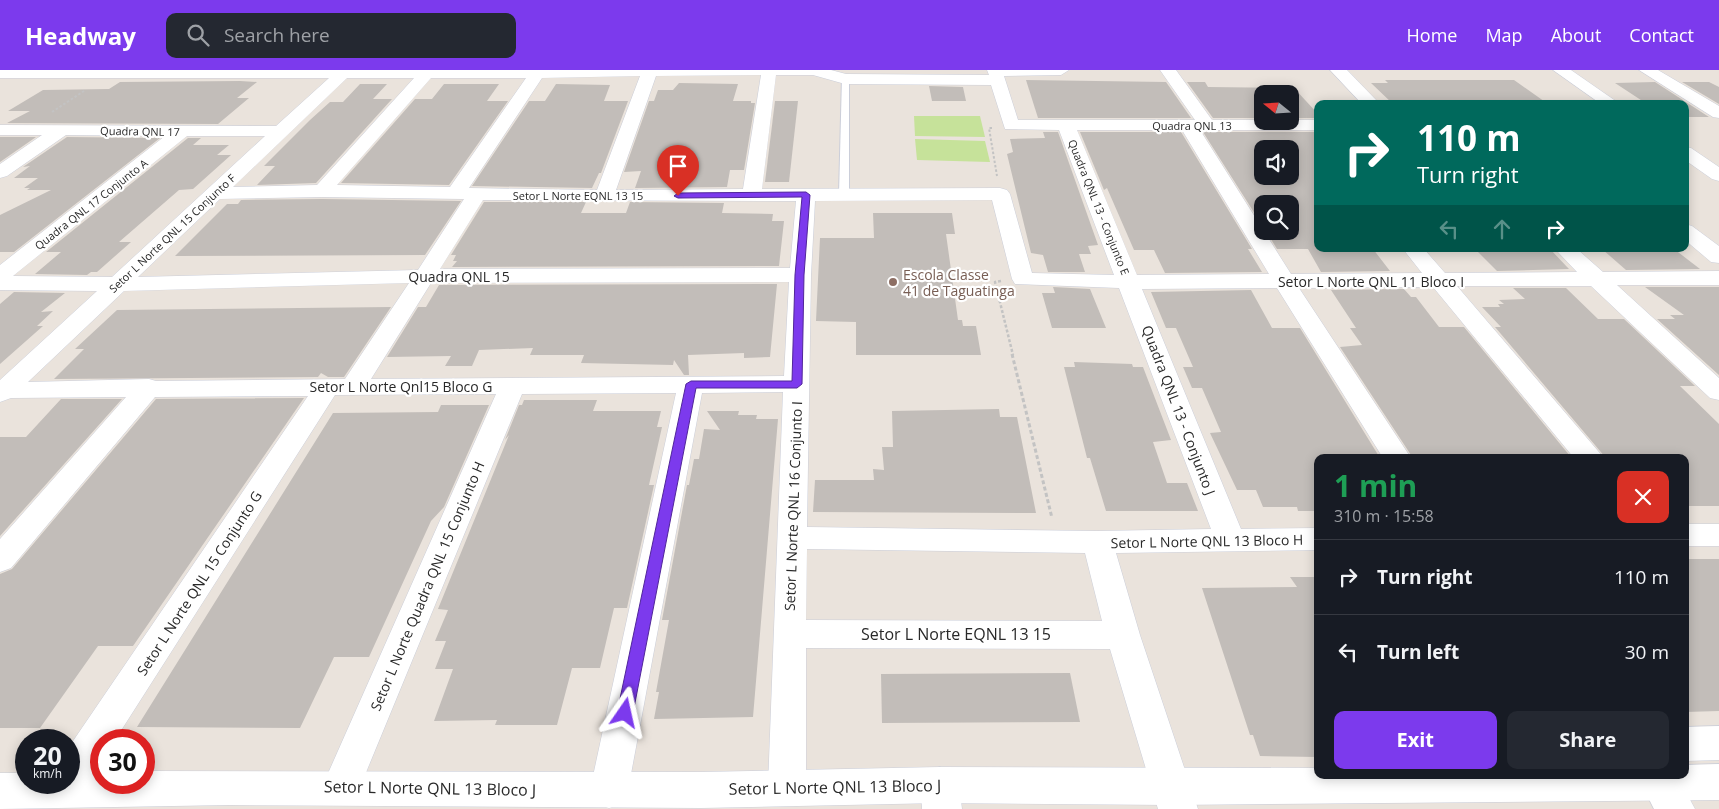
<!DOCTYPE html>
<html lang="en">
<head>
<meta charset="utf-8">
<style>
	body { margin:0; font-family:"Open Sans",sans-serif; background:#242831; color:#f1f3f6; height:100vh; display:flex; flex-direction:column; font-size:19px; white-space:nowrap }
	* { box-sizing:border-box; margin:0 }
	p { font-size:16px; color:#9ea1a6 }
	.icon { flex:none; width:28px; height:28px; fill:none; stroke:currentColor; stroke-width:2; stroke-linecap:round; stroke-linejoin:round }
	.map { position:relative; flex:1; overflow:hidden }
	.sheet { position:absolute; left:1314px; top:384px; width:375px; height:325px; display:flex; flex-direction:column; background:#171b24; border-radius:10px; box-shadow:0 2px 12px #0003 }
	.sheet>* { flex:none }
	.top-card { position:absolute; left:1314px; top:30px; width:375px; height:152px; border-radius:10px; box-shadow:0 2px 12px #0003; background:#00695c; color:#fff; overflow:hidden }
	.needle { width:32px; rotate:288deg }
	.buttons { position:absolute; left:1254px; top:15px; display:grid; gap:10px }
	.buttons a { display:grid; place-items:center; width:45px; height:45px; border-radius:10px; background:#171b24; box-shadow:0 2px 12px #0003; font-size:25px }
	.speed { position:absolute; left:15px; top:659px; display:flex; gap:10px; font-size:25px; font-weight:700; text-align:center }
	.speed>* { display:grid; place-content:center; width:65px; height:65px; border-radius:50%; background:#171b24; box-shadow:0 2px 12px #0003; line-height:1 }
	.speed small { font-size:12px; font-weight:400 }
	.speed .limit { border:8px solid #d22; background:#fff; color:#111 }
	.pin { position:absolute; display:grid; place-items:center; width:42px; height:42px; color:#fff; margin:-51px -21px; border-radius:50% 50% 50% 0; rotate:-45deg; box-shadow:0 0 5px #0007 }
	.pin .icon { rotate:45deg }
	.me { position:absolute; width:55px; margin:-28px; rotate:11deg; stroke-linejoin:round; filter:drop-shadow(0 0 4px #0008) }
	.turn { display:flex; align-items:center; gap:18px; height:105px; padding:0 20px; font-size:22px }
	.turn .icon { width:65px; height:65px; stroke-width:2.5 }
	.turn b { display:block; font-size:35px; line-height:42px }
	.lanes { display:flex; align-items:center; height:48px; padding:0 20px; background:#0003; justify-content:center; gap:25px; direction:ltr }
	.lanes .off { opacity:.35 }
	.round { display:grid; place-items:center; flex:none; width:52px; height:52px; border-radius:10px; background:#242831 }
	.headline { display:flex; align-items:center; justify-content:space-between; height:85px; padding:0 20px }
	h1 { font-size:30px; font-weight:700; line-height:38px; color:#1e9e55 }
	.primary-button { display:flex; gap:10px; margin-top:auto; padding:10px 20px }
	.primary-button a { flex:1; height:58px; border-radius:10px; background:#7c3aed; color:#fff; font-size:20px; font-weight:700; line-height:58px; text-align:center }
	.primary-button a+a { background:#242831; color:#f1f3f6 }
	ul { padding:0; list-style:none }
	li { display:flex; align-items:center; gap:15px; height:75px; padding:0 20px; border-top:1px solid #363941 }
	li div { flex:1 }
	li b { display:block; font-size:19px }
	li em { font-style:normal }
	header { display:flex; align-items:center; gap:30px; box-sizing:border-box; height:70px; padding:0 25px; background:#7c3aed; color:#fff }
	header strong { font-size:24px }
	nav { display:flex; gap:28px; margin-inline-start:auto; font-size:18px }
	.search { width:350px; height:45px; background:#242831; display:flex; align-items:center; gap:12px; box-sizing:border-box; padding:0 18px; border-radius:10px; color:#9ea1a6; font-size:19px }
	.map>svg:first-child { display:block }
	.pitch { fill:#c6e29a }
	.building { fill:#c2bdb9; fill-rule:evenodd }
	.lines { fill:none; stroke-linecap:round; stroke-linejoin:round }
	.lane-casing { stroke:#cbced9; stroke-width:2 }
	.street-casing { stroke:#cbced9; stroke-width:1 }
	.secondary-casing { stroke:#cbced9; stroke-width:1 }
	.path-far2 { stroke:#c3c3c3; stroke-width:2; stroke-dasharray:2.5 2; stroke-linecap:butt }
	.path-far1 { stroke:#c3c3c3; stroke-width:2.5; stroke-dasharray:3 2; stroke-linecap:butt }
	.path { stroke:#c3c3c3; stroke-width:3; stroke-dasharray:4 2.5; stroke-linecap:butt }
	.lane { fill:#fff; fill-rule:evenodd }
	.street { fill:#fff; fill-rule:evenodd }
	.secondary { fill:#fff; fill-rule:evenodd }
	.route { fill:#7c3aed; stroke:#51269a }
	.education-dot { fill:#8d6e63; stroke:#fff; stroke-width:2 }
	.labels { text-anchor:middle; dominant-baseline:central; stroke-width:4.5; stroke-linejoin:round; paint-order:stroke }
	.far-street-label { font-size:11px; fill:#292929; stroke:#fff }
	.education-label { font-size:14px; fill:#785e54; stroke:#fff; text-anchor:start }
	.street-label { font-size:14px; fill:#292929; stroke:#fff }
	.near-street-label { font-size:16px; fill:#292929; stroke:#fff }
</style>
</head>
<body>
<header>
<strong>Headway</strong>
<div class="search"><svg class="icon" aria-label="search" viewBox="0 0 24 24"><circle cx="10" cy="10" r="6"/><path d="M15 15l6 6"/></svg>Search here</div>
<nav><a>Home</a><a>Map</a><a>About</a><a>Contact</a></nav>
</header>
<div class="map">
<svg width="1719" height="739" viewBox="0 0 1719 739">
	<rect width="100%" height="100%" fill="#eae3dc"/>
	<g class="pitch">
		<path d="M914,46H980L985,67L915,66Z"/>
		<path d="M915,69L985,71L990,92L917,90Z"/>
	</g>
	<g class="building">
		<path d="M1026,10L1166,12L1191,48H1038Z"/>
		<path d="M1385,10H1514L1548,34H1393L1371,13H1388Z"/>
		<path d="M120,12L240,11L257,12L237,28H249L218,54L7,53L30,41H8L43,20L109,19Z"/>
		<path d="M1187,12H1205L1208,17L1294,18L1318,44V48H1290V24H1262V48H1213Z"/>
		<path d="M1655,12L1709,47H1685V34H1647L1615,13Z"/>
		<path d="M1682,12H1709L1719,17V34Z"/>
		<path d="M679,13L738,14L733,31H751V33H755L744,100H730L727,117L635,118L641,101L624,102L649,31H654L658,20H673Z"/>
		<path d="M360,14H387L373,29H392L316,113L257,115L275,96H264L310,50L330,32H343Z"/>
		<path d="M444,14H499L487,31H508L449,115L341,113L415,29H432Z"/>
		<path d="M556,14L610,15L604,31H628L601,103H599L592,118L472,116L529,31H545Z"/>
		<path d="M929,16L963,17L966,31H932Z"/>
		<path d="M775,31H798L789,112H765Z"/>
		<path d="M1043,62H1058L1098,175L1088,176L1091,184H1079L1085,202H1048L1043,185L1031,183L1007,84L1013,82L1010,69L1045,68Z"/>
		<path d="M1080,62H1181L1252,179H1248L1262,202L1165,203L1154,180H1134L1107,118L1104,120Z"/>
		<path d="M1203,62H1318V179H1373L1390,201L1321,202L1308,179H1277L1266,161H1290V134H1262V155ZM1262,79H1290V106H1262Z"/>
		<path d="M0,67H36L0,92Z"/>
		<path d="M67,67L160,68L14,182H0V145L51,120H27L30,118H24L38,108H14L30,96L23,97Z"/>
		<path d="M188,68H201L193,75H229L217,85H231L193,119L179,120L119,172H131L97,202H91L87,205L35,204L61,182H46Z"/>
		<path d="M322,129L461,131L425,185L175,186L227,134H238L241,130Z"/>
		<path d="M484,132H586L581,143H626L630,132L724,133L722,143L773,144L772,151H784L779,196L452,197L457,191H453L456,185H451Z"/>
		<path d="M873,143H952L955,164H946L958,250H962L963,256H976L981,285H856V252L816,251L820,168H874Z"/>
		<path d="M1475,179H1550L1569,199L1497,201Z"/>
		<path d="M1602,179H1674L1700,199L1626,200Z"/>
		<path d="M777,214L770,287L744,288V283L688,285L689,305H684L674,290L673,295L581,293L584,285H530L533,278L479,280L472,296H445L451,286L387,287L418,237H426L439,215Z"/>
		<path d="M1053,217L1090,219L1106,258H1052L1042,223H1055Z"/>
		<path d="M1645,217H1719V305L1657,249H1675L1670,245H1684Z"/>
		<path d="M1513,218H1566L1598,249H1624L1695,316H1680L1719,354V436H1685V388H1606L1495,257H1501L1482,237H1500L1498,234H1504L1499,230L1525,229Z"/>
		<path d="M1404,219L1411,227H1416L1439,257H1464L1570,386L1413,388L1340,277L1362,275L1350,258H1356L1331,220Z"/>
		<path d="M1251,220L1272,258H1300L1380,388H1318V441H1298L1297,437H1263L1256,420H1237L1210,363L1221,362L1202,318H1192L1183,297H1193L1176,258H1166L1151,222Z"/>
		<path d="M14,222L65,223L41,242L53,241L37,256H43L0,294V234Z"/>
		<path d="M391,237L344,307H328L321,303L318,307L54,309L84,279H75L117,240Z"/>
		<path d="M1074,292L1132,294L1133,297H1143L1171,370L1153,372L1167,413H1187L1198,441H1106L1090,388H1087L1064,297H1075Z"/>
		<path d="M304,328L133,576H98L40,658H0V504L12,499L156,329Z"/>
		<path d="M61,329H122L0,466V367H26Z"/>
		<path d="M524,330H597L593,341H661L657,357H662L649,415H654L627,538H614L600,598H572L557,655H495L497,650L434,651L453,599H435L446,571H435L448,540L438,539L509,365L505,370L519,335H522Z"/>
		<path d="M441,335H489L444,437L431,451L369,587H334L300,658L137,657L333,343L438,342Z"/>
		<path d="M999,339L1000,347H1017L1036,443L813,442L815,410H874L873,399L884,400L882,377H893L892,341Z"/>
		<path d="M707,341H739L738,345H757L756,349H778L753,647L654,649L659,622H656L669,550H662L687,415H689L694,389H699L704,359L720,360Z"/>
		<path d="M1685,489H1719V641L1685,642Z"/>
		<path d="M1290,507H1318V687L1260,686L1253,665H1250L1202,518L1297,517Z"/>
		<path d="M1070,603L1080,652L882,653L881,604Z"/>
	</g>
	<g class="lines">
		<g class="lane-casing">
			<path id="lane" d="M842,7L849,9V125L844,128L839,125Z"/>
		</g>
		<g class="street-casing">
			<g id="street">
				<path d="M0,0H831L846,4L989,5L987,0H1069L1061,5L1004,6L1018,50H1195L1160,0H1176L1212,50H1318V60H1200L1291,204L1422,203L1403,179H1424L1445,203L1577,202L1555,179H1577L1603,202L1719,201V215H1617L1719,308V330L1710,328L1591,216H1457L1604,388H1574L1433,217L1299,218L1411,388H1383L1277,218L1142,219L1241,459L1318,458V480L1116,483L1140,565L1198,739H1158L1110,579L806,578V717L801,730L787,735L773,730L768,717L783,322L702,323L628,720L623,733L609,738L595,733L590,720L676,323L522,324L360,717L355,730L341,735L327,730L322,717L496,324L335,325L115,670H101C101,695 94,717 69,727L55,722L51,712H69V677L308,326L155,327L11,498L0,502V469L126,327L11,328L0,332V310L97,221L0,220V195L165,66L66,65L7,106L0,108V94L42,65H0V55L276,56L329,8H0ZM761,5L743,119L616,120L656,6ZM776,5H813L845,14L991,15L1005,59L1059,60L1114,205L1032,203L1010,124L1007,120L1000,118L762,119ZM640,6L597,120L469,118L542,8ZM347,8H414L317,115L233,117ZM431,8H526L450,117L337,115ZM1077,60H1182L1269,204L1137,205ZM187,66H265L112,207L13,206ZM322,127L464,129L418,200L138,207L220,129ZM483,130L796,131L790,198L440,199ZM992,130L1012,209L1015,214L1119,218L1211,459L1097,461L807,457L811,205L815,131ZM789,212L784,306L371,309L431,213ZM409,213L345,309L156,311L149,309L28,312L124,221ZM807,479L1085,483L1102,551L806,550Z"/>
				<path d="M1330,0H1347L1380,34H1362Z"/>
				<path d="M1553,0H1571L1620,34H1601Z"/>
				<path d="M1639,0H1658L1719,36V48L1713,47Z"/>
				<path d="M1685,77L1691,78L1719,97V111L1712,109L1685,90Z"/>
				<path d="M1685,154L1692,156L1719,176V193L1711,192L1685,170Z"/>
				<rect x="1685" y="454" width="34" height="22"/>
				<path d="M1719,656V690L1685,691V657Z"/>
				<path d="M940,697L954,702L959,715L962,739H922L921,715L926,702Z"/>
				<path d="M1637,705H1677L1695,739H1654Z"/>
			</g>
		</g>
		<g class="secondary-casing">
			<path id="secondary" d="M1719,694V730L1171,735L940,733L701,738L230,735L0,739V703H26V712H69V702L101,701V712H144V701L701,702L940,697L1318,698V705H1685V695Z"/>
		</g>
		<g class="path-far2">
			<path d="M52,42L84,21"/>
			<path d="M992,58H989L997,106"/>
		</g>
		<path class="path-far1" d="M1001,211L995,212L1013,285"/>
		<path class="path" d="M1012,284L1052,448"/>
		<use href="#lane" class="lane"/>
		<use href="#street" class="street"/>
		<use href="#secondary" class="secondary"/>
	</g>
	<path class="route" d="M806,122L810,125L804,205L802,314L797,318H696L633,643L630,647L625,649L620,647L617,643L686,314L691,311H792L795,205L802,127L678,128L674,126L678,123Z"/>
	<circle class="education-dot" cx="893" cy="212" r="5"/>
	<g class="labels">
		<g class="far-street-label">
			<text x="1192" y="55">Quadra QNL 13</text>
			<text transform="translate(140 61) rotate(1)">Quadra QNL 17</text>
			<text x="578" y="125">Setor L Norte EQNL 13 15</text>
			<text transform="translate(91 134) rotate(-38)">Quadra QNL 17 Conjunto A</text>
			<text transform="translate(1099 137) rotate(68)">Quadra QNL 13 - Conjunto E</text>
			<text transform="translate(172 163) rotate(-43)">Setor L Norte QNL 15 Conjunto F</text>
		</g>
		<g class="education-label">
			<text x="903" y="204">Escola Classe<tspan x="903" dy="16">41 de Taguatinga</tspan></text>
		</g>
		<g class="street-label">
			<text x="459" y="206">Quadra QNL 15</text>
			<text x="1371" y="211">Setor L Norte QNL 11 Bloco I</text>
			<text x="401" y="316">Setor L Norte Qnl15 Bloco G</text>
			<text transform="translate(1179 340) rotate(69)">Quadra QNL 13 - Conjunto J</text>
			<text transform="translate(793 436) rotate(-88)">Setor L Norte QNL 16 Conjunto I</text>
			<text transform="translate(1207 471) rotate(-1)">Setor L Norte QNL 13 Bloco H</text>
			<text transform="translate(199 513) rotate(-57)">Setor L Norte QNL 15 Conjunto G</text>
			<text transform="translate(427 516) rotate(-67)">Setor L Norte Quadra QNL 15 Conjunto H</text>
		</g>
		<g class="near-street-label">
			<text x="956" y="564">Setor L Norte EQNL 13 15</text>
			<text transform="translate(835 717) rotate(-1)">Setor L Norte QNL 13 Bloco J</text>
			<text transform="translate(430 718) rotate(1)">Setor L Norte QNL 13 Bloco J</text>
		</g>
	</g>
</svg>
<div class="buttons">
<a><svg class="needle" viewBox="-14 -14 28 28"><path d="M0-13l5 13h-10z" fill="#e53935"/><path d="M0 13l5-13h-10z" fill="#9ea1a6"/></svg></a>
<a><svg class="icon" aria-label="sound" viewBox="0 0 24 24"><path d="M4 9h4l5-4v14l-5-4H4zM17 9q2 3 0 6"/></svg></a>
<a><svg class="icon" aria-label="search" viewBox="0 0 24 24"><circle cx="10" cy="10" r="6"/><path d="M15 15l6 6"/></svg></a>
</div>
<div class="speed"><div>20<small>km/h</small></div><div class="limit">30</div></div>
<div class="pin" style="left:678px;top:126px;background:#d93025"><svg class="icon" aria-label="arrive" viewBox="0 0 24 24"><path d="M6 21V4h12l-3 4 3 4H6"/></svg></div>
<svg class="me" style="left:625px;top:643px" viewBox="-20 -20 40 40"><path d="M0-17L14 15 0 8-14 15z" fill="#7c3aed" stroke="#fff" stroke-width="4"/></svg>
<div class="top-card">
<div class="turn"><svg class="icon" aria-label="right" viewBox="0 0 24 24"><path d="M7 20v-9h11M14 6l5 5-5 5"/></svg><div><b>110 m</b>Turn right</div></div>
<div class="lanes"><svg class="icon off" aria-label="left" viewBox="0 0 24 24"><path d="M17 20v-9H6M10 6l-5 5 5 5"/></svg><svg class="icon off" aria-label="ahead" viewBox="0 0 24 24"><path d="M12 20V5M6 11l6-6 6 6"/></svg><svg class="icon" aria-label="right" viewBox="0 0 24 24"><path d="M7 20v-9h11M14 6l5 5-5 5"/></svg></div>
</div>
<section class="sheet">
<div class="headline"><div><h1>1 min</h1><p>310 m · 15:58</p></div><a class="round" style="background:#d93025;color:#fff"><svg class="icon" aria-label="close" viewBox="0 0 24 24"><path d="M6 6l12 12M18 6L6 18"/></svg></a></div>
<ul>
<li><svg class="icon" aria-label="right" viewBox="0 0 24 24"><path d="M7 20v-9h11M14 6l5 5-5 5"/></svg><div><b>Turn right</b></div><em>110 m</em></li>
<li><svg class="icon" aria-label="left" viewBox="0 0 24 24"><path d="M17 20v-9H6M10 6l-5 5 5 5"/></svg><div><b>Turn left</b></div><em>30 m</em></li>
</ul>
<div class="primary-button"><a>Exit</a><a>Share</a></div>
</section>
</div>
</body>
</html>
